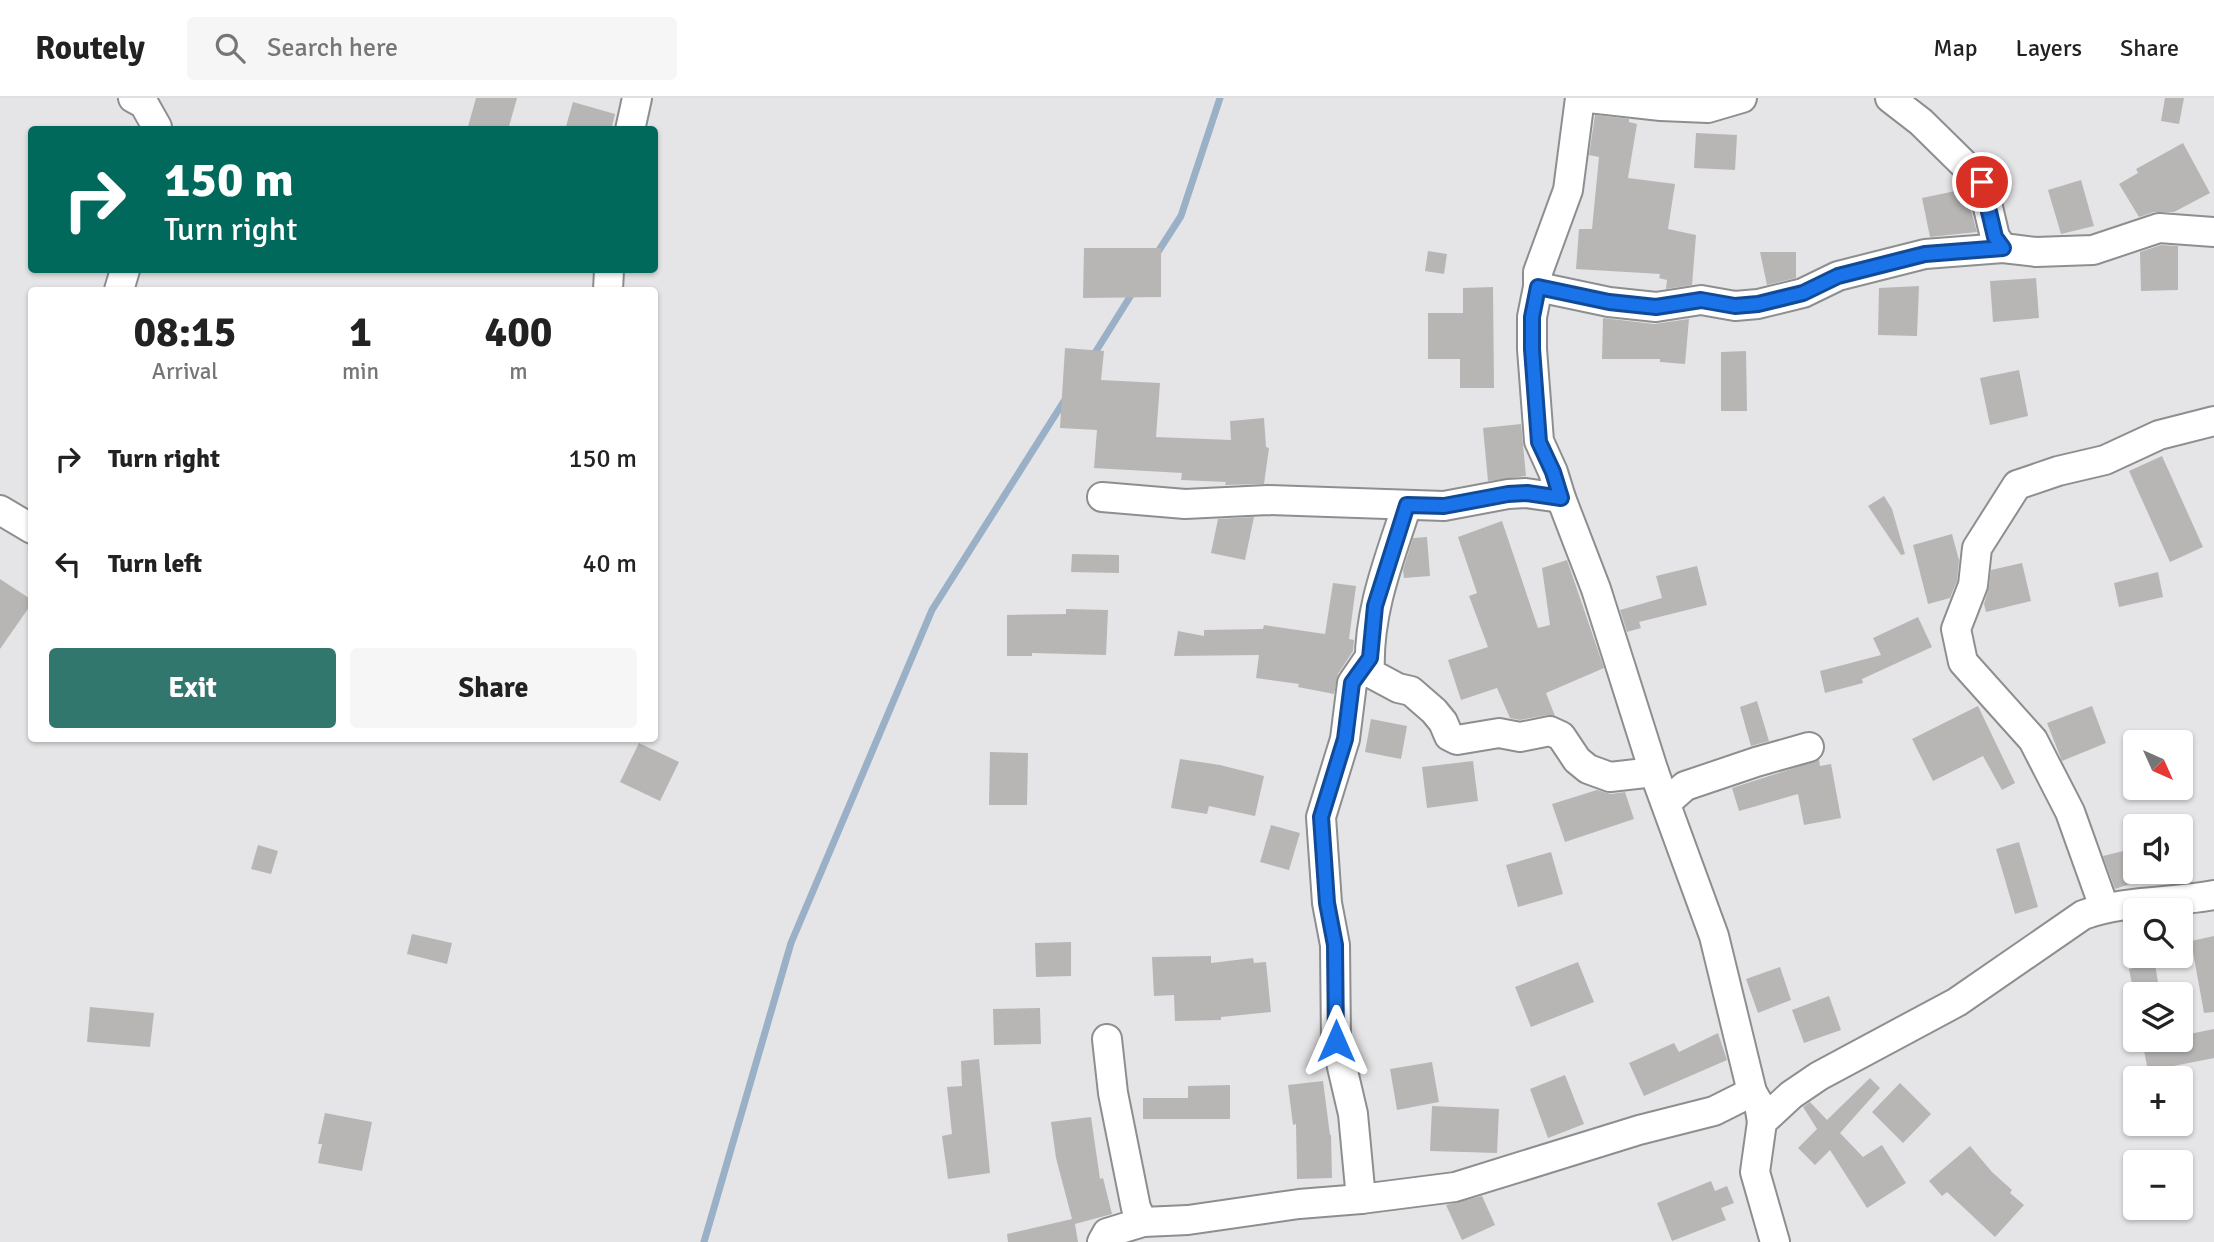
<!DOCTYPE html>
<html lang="en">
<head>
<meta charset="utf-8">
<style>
	body { margin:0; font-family:Signika,sans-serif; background:#f6f6f6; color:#222; height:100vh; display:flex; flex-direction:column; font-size:26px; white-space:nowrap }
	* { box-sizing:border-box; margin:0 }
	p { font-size:23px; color:#767676 }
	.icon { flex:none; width:38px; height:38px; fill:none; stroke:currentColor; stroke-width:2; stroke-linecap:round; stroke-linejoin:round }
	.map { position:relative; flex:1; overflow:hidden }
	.drawer { position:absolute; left:28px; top:189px; width:630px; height:455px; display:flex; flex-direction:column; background:#fff; border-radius:7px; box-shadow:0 2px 5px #0004 }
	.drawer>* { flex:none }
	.guide { position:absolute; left:28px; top:28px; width:630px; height:147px; border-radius:7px; box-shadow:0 2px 5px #0004; background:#00695c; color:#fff; overflow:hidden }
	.needle { width:46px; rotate:135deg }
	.tools { position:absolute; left:2123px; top:632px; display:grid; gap:14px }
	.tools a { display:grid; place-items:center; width:70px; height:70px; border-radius:7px; background:#fff; box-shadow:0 2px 5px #0004; font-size:35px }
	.pin { position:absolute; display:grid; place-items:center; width:60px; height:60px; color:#fff; margin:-30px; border:4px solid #fff; border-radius:50%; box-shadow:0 2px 7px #0007 }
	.me { position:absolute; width:77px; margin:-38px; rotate:0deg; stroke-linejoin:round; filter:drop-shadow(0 0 5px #0008) }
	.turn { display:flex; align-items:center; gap:24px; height:147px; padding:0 21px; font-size:32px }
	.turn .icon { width:91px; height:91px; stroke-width:2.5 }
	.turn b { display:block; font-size:49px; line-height:60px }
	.eta { display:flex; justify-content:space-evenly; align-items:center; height:119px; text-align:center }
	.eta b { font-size:42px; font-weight:800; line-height:49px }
	.button { display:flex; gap:14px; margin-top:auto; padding:14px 21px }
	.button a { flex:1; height:80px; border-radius:7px; background:#32776d; color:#fff; font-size:28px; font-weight:800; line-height:80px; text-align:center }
	.button a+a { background:#f6f6f6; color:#222 }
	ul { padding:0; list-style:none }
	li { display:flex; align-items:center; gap:21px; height:105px; padding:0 21px }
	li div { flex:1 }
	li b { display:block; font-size:26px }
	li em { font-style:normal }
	header { display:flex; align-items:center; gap:42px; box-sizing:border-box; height:98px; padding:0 35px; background:#fff; border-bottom:2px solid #e0e0e0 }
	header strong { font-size:33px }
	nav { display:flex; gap:38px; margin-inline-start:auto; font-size:24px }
	.search { width:490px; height:63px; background:#f6f6f6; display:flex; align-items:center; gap:18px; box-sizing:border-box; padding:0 24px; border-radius:7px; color:#767676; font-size:26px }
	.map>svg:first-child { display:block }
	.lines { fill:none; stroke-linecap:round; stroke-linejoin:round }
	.stream { stroke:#9ab0c7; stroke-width:7 }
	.building { fill:#b8b6b5 }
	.minor-casing { stroke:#8d8e8f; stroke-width:32 }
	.minor { stroke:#fff; stroke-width:28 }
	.route-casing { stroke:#114b97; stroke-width:18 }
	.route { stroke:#1a73e8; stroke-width:12 }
</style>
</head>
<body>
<header>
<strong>Routely</strong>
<div class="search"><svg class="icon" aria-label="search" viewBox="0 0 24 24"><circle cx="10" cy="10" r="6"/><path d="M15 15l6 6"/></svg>Search here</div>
<nav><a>Map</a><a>Layers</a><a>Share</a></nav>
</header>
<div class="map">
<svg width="2214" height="1144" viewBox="0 0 2214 1144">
	<rect width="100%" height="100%" fill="#e5e5e7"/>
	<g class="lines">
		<g class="stream">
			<path d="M1156,157L1181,118L1220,0"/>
			<path d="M1093,258L1133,194"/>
			<path d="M704,1144L791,845L932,512L1066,300"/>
		</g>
	</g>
	<g class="building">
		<path d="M476,0H517L508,32H467Z"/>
		<path d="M2165,0H2184L2179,26L2161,23Z"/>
		<path d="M573,4L615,16L611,32H565Z"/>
		<path d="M1595,17L1629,21V24L1637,26L1628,80L1675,86L1668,131L1696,137L1692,187L1666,191L1667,182L1659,180L1660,176L1576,171L1579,131H1592L1599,59L1589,57Z"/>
		<path d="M1696,35L1737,37L1735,72L1694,70Z"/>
		<path d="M2183,45L2210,95L2174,114H2154L2139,119L2119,86L2138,75L2136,71Z"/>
		<path d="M2081,82L2094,128L2061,136L2048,92Z"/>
		<path d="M1965,91L1977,134L1930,139L1922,100Z"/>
		<path d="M2161,147L2178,148V192L2141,193L2140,154Z"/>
		<path d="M1084,150H1161V199L1083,200Z"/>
		<path d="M1428,153L1447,156L1444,176L1425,173Z"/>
		<path d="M1760,154H1796V180L1767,187Z"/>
		<path d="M2036,180L2039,220L1993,224L1990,183Z"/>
		<path d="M1919,188L1917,238L1878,237L1879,190Z"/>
		<path d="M1493,189L1494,290H1460V261H1428V215H1463V190Z"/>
		<path d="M1603,220L1654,226L1689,221L1685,266L1660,264V261H1602Z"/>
		<path d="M1065,250L1104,253L1101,282L1160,285L1156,339L1231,342L1230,323L1264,320L1266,349L1269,350L1264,386L1225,387L1226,384L1181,382L1182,375L1094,370L1097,332L1060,330Z"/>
		<path d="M1746,253L1747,313H1721V254Z"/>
		<path d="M2019,272L2028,318L1990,327L1980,280Z"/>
		<path d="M1521,326L1526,378L1488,383L1483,330Z"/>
		<path d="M2162,358L2203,449L2170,464L2129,373Z"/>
		<path d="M1884,398L1892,411L1905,456L1901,457L1868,408Z"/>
		<path d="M1254,419L1245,462L1211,455L1218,421Z"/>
		<path d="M1502,423L1538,530L1550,527L1542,470L1567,462L1604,570L1546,595L1555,618L1547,617L1520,622L1510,620L1497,590L1461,602L1448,562L1488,549L1469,498L1477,495L1458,439Z"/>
		<path d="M1952,436L1959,462L1957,483L1950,500L1928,506L1913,447Z"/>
		<path d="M1427,439L1430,478L1404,480L1403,472L1413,440Z"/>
		<path d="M1072,456L1119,457V475L1071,474Z"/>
		<path d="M2022,465L2031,503L1986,514L1984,506L1989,489L1991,472Z"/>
		<path d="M1697,468L1707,507L1639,524L1641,530L1627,534L1620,512L1662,500L1656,478Z"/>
		<path d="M2158,474L2163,499L2119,509L2114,485Z"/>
		<path d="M0,481L32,502V505L0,551Z"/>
		<path d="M1333,485L1356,488L1349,541L1354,542L1353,553L1338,576L1334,596L1298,589L1299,586L1256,580L1259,557L1174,558L1178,533L1204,538V532L1263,531L1264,527L1325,536Z"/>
		<path d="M1066,511L1108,512L1106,557L1032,555V558H1007V517L1066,516Z"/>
		<path d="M1918,519L1932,549L1862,581L1863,585L1825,595L1820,573L1881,557L1873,540Z"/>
		<path d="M1757,603L1769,643L1751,648L1740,609Z"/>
		<path d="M1978,608L2015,685L2002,692L1983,658L1933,683L1912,641Z"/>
		<path d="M2092,608L2106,645L2062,663L2047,625Z"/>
		<path d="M1371,621L1407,628L1401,661L1365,654Z"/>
		<path d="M639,645L679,664L660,703L620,684Z"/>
		<path d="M990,654L1028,655L1027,707H989Z"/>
		<path d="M1180,661L1220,667L1264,678L1255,718L1209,708L1207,716L1171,710Z"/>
		<path d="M1819,662L1820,668L1831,666L1841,720L1804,727L1798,696L1739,713L1732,690Z"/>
		<path d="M1473,663L1478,703L1427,710L1422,669Z"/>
		<path d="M1597,692L1611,696L1625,694L1634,721L1565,744L1552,706Z"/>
		<path d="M1271,727L1300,735L1289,772L1260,764Z"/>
		<path d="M2019,744L2038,809L2015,816L1996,751Z"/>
		<path d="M258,747L278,753L271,776L251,771Z"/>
		<path d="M2127,752L2136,784L2115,791L2103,758Z"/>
		<path d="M1551,754L1563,796L1518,809L1506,767Z"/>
		<path d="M412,836L452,845L447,866L407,856Z"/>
		<path d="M2214,838V914L2204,915L2191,843Z"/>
		<path d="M1071,844V878L1036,879L1035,845Z"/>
		<path d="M1211,858V865L1253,860L1254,865L1266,864L1271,914L1221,919V922L1175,923L1174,897L1154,898L1152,859Z"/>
		<path d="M1578,864L1594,904L1531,929L1515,889Z"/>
		<path d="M2155,866L2160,896H2134L2129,871Z"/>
		<path d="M1780,869L1791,902L1758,915L1746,881Z"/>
		<path d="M1829,898L1841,932L1804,945L1792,912Z"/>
		<path d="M90,909L154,915L150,949L87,944Z"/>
		<path d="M1040,910L1041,946L994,947L993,911Z"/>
		<path d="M2214,931V960L2148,973L2142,942H2180V938Z"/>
		<path d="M1718,935L1727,962L1644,998L1629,965L1674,945L1679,954Z"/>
		<path d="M979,961L990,1075L948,1081L942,1038L952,1036L947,989L962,988L961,963Z"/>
		<path d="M1432,964L1439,1004L1397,1012L1390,971Z"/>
		<path d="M1565,977L1584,1026L1548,1040L1530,991Z"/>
		<path d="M1870,980L1880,990L1840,1035L1863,1059L1882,1047L1906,1085L1867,1110L1830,1052L1815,1067L1798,1050L1817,1031L1803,1009L1810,1004L1827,1022Z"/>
		<path d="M1323,983L1330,1037H1331L1332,1080L1297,1081L1296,1026L1293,1027L1288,987Z"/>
		<path d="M1900,985L1931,1016L1903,1045L1872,1014Z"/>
		<path d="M1230,987V1021H1143V1000H1188V988Z"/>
		<path d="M1432,1008L1499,1011L1497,1055L1430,1053Z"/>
		<path d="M325,1015L372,1024L362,1073L318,1065L322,1046H318Z"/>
		<path d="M1091,1019L1100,1081L1103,1080L1112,1116L1075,1126L1078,1144H1008L1007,1136L1072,1121L1056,1060L1051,1024Z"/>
		<path d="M1970,1048L1992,1074L2012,1092L2010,1095L2024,1107L1995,1139L1947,1094L1942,1098L1929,1083Z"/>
		<path d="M1711,1083L1715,1093L1727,1088L1734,1105L1721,1110L1726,1122L1672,1143L1657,1105Z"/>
		<path d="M1482,1098L1495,1127L1462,1142L1446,1107Z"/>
	</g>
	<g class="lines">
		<g class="minor-casing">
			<g id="minor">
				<path d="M133,0L144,6L157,29L156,32"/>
				<path d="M1580,0L1568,92L1538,174V189L1532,219V251L1539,343L1553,374L1561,400L1596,491L1654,674L1714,838L1752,994L1759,1006L1762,1024"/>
				<path d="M1589,0L1661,8L1708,10L1742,0"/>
				<path d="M1890,0L1921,24L1982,84L1995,139L2003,150L2036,154L2093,152L2159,130L2214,134"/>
				<path d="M630,32L637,0"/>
				<path d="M1538,189L1609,204L1656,209L1701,202L1735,208L1758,206L1803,195L1838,178L1925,156L2003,150"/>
				<path d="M119,192L125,172"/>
				<path d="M608,192L609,172"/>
				<path d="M1102,399L1185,406L1268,402L1444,408L1508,396L1526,395L1561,400"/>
				<path d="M1407,407C1389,462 1367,516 1370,575L1398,590L1411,593L1434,613L1443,624L1449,638L1457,642L1499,635L1520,639L1550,633L1561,638L1577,662L1588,671L1610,679L1654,674"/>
				<path d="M0,412L32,431"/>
				<path d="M1666,705L1685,688L1756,664L1809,649"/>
				<path d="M2104,809L2070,714L2033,642L1963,564L1956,531L1973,487L1977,450L2017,387L2058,373L2105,362L2159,337L2214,323"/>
				<path d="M1107,941L1113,995L1136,1110L1143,1124"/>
				<path d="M1361,1101L1353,1016L1336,943L1335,847L1327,805L1321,719L1345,641L1352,585L1369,560"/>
				<path d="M1102,1144L1107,1135L1143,1124L1188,1122L1299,1106L1361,1101L1455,1089L1639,1032L1714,1013L1752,994"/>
				<path d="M1775,1144L1755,1074L1762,1024L1791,997L1819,978L1957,904L2083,817C2124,802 2171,805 2214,797"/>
			</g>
		</g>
		<use href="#minor" class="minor"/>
	</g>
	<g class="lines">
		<g class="route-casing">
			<path id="route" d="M1336,943L1335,847L1327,805L1321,719L1345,641L1352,585L1370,560L1375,508L1407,407L1444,408L1508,396L1527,395L1561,400L1553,374L1539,344L1532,251V219L1538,189L1609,204L1656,209L1701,202L1735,208L1758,206L1803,195L1838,178L1925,156L2003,150L1995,139L1982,84"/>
		</g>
		<use href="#route" class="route"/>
	</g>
</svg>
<div class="tools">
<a><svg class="needle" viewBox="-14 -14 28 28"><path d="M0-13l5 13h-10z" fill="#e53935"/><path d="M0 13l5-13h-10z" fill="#767676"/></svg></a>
<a><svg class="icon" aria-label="sound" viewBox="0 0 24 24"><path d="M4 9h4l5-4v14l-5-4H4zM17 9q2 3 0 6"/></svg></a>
<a><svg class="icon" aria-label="search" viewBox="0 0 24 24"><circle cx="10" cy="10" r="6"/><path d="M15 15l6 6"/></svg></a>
<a><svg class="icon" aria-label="layers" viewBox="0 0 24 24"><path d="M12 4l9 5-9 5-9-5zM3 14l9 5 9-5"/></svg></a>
<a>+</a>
<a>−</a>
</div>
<div class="pin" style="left:1982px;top:84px;background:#d93025"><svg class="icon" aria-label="arrive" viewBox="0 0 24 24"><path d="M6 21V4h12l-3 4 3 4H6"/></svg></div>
<svg class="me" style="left:1336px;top:943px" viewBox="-20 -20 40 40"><path d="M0-17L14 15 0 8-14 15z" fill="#1a73e8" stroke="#fff" stroke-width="4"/></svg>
<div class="guide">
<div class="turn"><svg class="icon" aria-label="right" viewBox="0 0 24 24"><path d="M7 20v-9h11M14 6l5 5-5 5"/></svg><div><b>150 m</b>Turn right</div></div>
</div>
<section class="drawer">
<div class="eta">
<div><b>08:15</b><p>Arrival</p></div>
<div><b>1</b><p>min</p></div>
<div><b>400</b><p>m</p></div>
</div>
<ul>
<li><svg class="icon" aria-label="right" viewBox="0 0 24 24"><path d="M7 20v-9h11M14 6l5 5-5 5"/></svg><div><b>Turn right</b></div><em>150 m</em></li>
<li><svg class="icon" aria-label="left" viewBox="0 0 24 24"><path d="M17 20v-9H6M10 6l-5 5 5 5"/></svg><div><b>Turn left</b></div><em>40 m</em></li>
</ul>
<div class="button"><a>Exit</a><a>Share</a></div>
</section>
</div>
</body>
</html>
